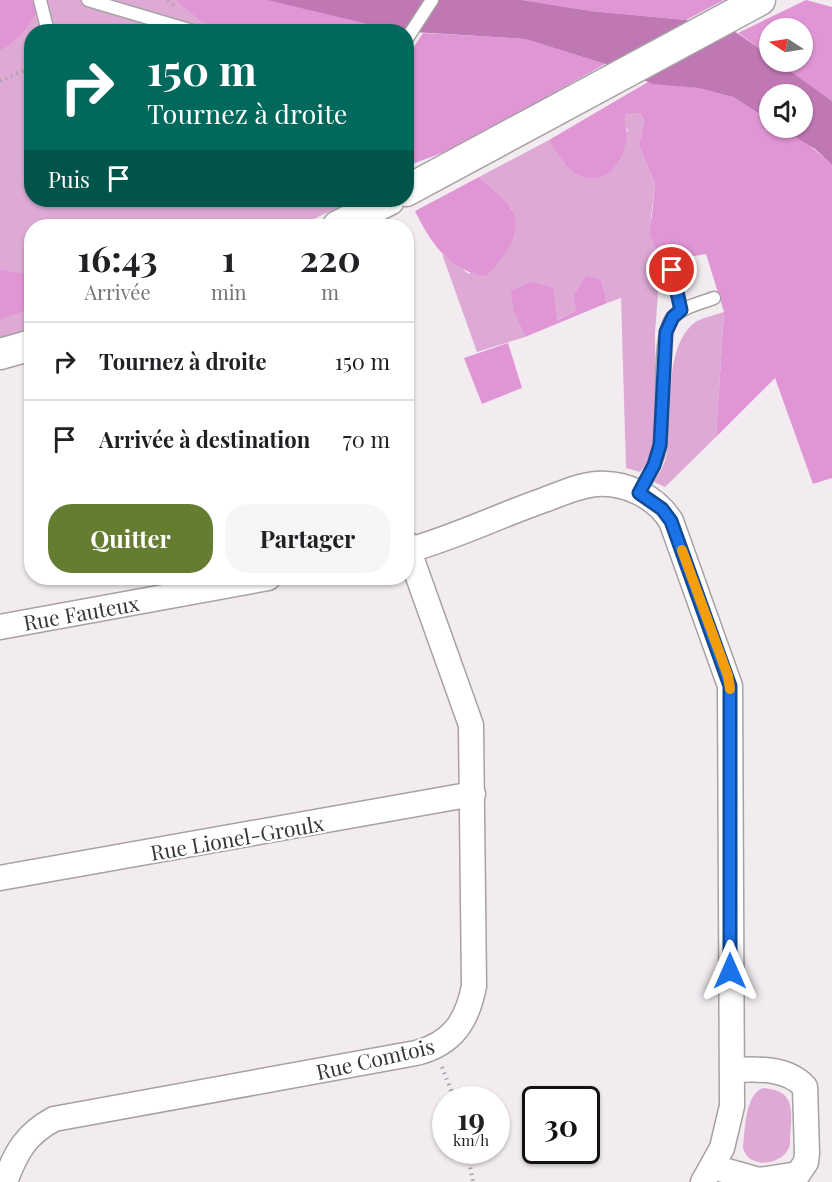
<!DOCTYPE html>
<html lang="fr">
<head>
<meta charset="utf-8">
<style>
	body { margin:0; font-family:"Playfair Display",serif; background:#f6f6f6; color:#202124; height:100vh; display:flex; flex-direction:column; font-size:22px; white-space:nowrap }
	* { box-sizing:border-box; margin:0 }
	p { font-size:20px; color:#757577 }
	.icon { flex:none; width:33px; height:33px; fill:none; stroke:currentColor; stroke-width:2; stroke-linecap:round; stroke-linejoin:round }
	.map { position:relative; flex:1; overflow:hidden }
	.sheet { position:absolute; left:24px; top:219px; width:390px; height:366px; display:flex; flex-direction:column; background:#fff; border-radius:24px; box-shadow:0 2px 4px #0004 }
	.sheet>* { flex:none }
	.top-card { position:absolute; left:24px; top:24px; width:390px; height:183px; border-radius:24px; box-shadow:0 2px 4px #0004; background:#00695c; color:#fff; overflow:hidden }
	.needle { width:39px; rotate:282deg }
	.buttons { position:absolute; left:759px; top:18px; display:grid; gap:12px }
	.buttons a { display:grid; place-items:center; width:54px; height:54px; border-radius:50%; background:#fff; box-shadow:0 2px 4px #0004; font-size:30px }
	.speed { position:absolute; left:432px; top:1086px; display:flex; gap:12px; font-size:30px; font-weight:700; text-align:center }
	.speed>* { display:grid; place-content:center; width:78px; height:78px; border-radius:50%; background:#fff; box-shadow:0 2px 4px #0004; line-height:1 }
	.speed small { font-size:15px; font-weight:400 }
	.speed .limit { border:3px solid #111; border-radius:9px; background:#fff; color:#111 }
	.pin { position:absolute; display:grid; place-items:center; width:51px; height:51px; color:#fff; margin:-26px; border:3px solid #fff; border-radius:50%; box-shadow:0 2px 6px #0007 }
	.me { position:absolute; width:66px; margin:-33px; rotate:0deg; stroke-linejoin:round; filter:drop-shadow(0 0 4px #0008) }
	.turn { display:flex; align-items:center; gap:21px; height:126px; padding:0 24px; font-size:27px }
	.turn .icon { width:78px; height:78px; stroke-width:2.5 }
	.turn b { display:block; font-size:42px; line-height:51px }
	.then { display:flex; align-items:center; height:57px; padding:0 24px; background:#0003; gap:12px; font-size:22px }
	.eta { display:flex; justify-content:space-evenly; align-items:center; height:102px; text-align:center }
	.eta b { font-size:36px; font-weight:700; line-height:42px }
	.cta { display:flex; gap:12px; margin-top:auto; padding:12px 24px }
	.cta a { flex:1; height:69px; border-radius:24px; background:#647d30; color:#fff; font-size:24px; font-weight:700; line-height:69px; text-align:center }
	.cta a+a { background:#f6f6f6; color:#202124 }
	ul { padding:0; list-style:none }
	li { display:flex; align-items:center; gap:18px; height:78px; padding:0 24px; border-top:2px solid #e0e0e0 }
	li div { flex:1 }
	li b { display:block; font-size:22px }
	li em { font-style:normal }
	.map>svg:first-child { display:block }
	.green { fill:#deaad5 }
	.forest { fill:#e095d4 }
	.water { fill:#c078b5 }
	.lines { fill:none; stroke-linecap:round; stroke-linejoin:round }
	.service-casing { stroke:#a7a1a5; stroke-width:15 }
	.minor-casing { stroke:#a7a1a5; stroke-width:27 }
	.tertiary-casing { stroke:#a7a1a5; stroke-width:33 }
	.path { stroke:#a5a1a4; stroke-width:4; stroke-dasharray:1.5 4.5; stroke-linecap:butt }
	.service { stroke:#fff; stroke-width:12 }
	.minor { stroke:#fff; stroke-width:24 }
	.tertiary { stroke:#fff; stroke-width:30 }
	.route-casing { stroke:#114b97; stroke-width:15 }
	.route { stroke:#1a73e8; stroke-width:10 }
	.slow { stroke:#f59e0b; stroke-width:10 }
	.labels { text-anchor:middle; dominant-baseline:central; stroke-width:4.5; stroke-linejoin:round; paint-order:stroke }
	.street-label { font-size:21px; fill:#383637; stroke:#fff }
</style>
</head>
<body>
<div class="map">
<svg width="832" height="1182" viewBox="0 0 832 1182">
	<rect width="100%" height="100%" fill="#f2ecf1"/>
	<g class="green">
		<path d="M0,0H267L403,31L32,32V200H354L299,226H32L31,328L0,338Z"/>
		<path d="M627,113H640L644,120L639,145L655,184L651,217L665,257L669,260L660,266L655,333L656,436L650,460L640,472L626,468L621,298L607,303L601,281L576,311L556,320L514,312L525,337L477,352L442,254L469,274L512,209L479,177L549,140L564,163L628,131L623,120Z"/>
		<path d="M724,312L716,437L665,487L654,482C659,473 666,463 667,452C673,416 662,344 697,321C705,317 715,315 724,312Z"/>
		<path d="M763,1088C800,1091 790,1115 790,1144C786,1165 749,1171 743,1148C745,1130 745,1094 763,1088Z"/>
	</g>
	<g class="forest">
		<path d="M0,0H35C43,17 14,44 0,50Z"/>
		<path d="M176,0H267L397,31H240L202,22Z"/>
		<path d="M522,0H724L686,20L591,11Z"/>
		<path d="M806,0L832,7V101L778,62H802V28H770L769,55L738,33Z"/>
		<path d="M423,33L525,39L605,64L458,147L407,166L406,59Z"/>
		<path d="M648,82L698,88L733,97L769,120L770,128C793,128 815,150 832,165V478L813,484L775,378L716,437L724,312L706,254L669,260L655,246L650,235L655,184L639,145L644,120L640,113H627L624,120C635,147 609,194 575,173C564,166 556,151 549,140Z"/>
		<path d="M479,177C487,185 507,201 512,210C524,235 502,260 486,276C450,272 430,242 415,211Z"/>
		<path d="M0,270L28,274L31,279V309L0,319Z"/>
		<path d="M586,276L601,280L607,303L525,337L514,312L511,291L531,282L553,288L557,320L576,311L574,295Z"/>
		<path d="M508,343L522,388L482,404L464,358Z"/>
	</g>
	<path class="water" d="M267,0H522L591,11L686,20L731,29L769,55L770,62H778L832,101V165L815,149L781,128H802V94H770L769,120L733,97L698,88L653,84L605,64L525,39L397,31Z"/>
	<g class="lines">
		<g class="service-casing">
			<g id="service">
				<path d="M40,0L48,32"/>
				<path d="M88,0L196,32"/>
				<path d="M406,40L432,0"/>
				<path d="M672,270L681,310"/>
				<path d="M639,493C647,478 657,464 660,447C665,418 657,338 672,318C682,307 701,303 714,298"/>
			</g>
		</g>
		<g class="minor-casing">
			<g id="minor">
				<path d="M406,551C454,538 498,516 544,500C561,494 579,485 597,484C626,482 656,497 671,521L730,686L732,1106L722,1148L703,1182"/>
				<path d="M0,627L268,578"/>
				<path d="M0,878L473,794"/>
				<path d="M713,1167L759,1180L798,1174L806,1162L807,1153L805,1087C787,1067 757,1069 733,1070"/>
				<path d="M5,1182C16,1152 26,1134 54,1119L416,1053C452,1044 467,1022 474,986L471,725L406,543"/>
			</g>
		</g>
		<g class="tertiary-casing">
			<g id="tertiary">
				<path d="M406,191L760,0"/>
				<path d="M338,226L389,200"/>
				<path d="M0,354L32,345"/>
			</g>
		</g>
		<g class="path">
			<path d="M168,0L176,7"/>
			<path d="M0,81L32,67"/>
			<path d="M442,1067L455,1100"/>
			<path d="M467,1150L473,1182"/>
		</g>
		<use href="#service" class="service"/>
		<use href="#minor" class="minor"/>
		<use href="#tertiary" class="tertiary"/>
	</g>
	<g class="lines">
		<g class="route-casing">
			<path id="route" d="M672,270L681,310L673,317L666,332L660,445L654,465L639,493L662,509L671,521L730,686V971"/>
		</g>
		<use href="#route" class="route"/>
		<path class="slow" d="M682,550L728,676L730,689"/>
	</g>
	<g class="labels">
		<g class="street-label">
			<text transform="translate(81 612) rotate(-10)">Rue Fauteux</text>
			<text transform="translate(237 837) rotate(-10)">Rue Lionel-Groulx</text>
			<text transform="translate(375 1058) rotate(-13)">Rue Comtois</text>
		</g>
	</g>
</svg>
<div class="buttons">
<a><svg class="needle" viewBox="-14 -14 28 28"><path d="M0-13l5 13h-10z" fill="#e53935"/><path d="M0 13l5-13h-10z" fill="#757577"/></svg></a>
<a><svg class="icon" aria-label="sound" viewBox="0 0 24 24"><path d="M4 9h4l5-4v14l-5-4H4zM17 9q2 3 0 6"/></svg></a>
</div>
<div class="speed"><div>19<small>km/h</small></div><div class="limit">30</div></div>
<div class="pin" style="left:672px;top:270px;background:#d93025"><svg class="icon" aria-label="arrive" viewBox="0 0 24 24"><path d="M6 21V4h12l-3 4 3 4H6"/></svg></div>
<svg class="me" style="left:730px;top:971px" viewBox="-20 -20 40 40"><path d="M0-17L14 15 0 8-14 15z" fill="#1a73e8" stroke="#fff" stroke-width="4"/></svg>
<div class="top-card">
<div class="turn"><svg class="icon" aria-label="right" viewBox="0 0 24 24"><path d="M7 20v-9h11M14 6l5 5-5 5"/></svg><div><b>150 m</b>Tournez à droite</div></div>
<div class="then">Puis<svg class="icon" aria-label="arrive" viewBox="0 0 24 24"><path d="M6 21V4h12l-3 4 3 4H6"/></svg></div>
</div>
<section class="sheet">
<div class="eta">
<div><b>16:43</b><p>Arrivée</p></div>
<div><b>1</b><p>min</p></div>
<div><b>220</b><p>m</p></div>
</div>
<ul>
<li><svg class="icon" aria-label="right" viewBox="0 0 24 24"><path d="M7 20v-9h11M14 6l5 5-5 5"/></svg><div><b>Tournez à droite</b></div><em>150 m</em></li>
<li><svg class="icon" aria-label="arrive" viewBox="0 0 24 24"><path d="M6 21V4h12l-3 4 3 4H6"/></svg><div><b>Arrivée à destination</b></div><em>70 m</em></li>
</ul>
<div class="cta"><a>Quitter</a><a>Partager</a></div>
</section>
</div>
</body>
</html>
